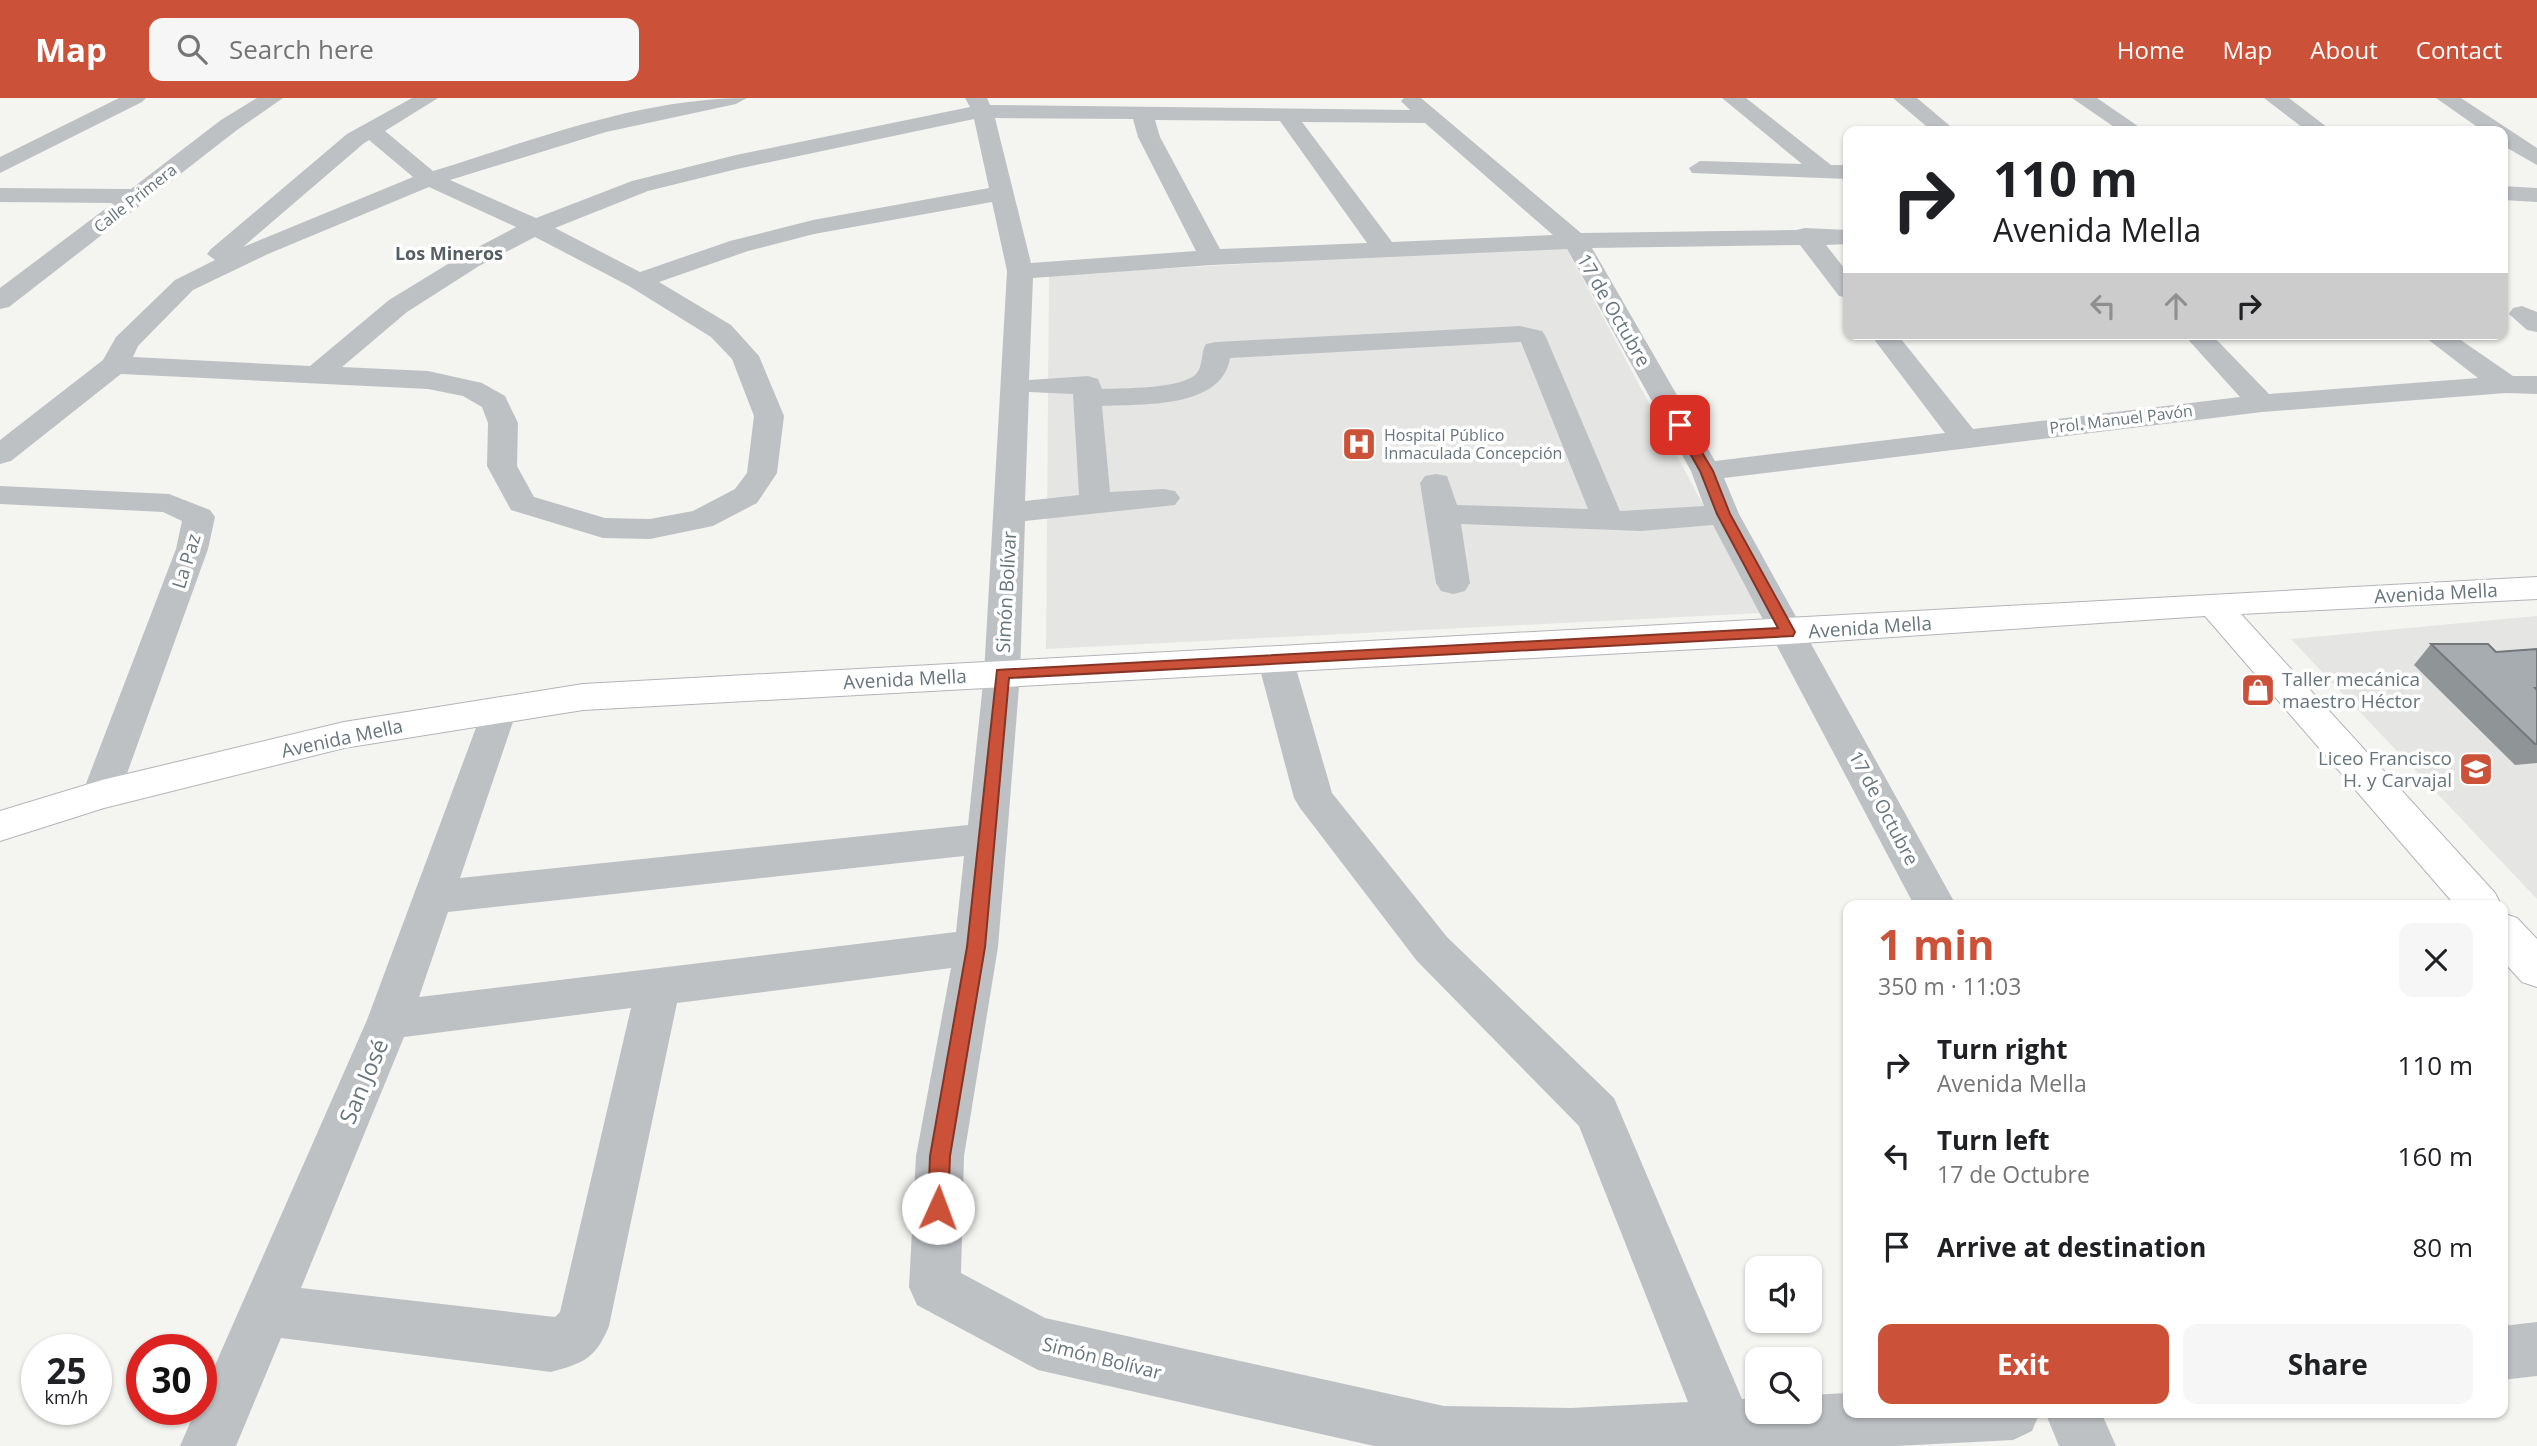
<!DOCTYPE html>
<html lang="en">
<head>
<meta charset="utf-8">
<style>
	body { margin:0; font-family:"Open Sans",sans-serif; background:#f6f6f6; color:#202124; height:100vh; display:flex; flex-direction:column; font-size:26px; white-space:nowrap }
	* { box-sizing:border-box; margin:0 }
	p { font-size:23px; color:#757577 }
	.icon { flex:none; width:38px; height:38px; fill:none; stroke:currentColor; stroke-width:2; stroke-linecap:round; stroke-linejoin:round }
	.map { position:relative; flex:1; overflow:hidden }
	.panel { position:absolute; left:1843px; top:802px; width:665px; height:518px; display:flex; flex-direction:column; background:#fff; border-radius:14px; box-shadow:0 2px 5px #0004 }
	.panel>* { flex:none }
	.hud { position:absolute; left:1843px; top:28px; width:665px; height:214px; border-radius:14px; box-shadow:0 2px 5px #0004; background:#fff; color:#202124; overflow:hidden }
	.controls { position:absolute; left:1745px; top:1158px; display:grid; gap:14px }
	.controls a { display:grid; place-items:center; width:77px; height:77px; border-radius:14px; background:#fff; box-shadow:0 2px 5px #0004; font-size:35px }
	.speed { position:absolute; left:21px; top:1236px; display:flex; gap:14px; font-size:35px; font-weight:700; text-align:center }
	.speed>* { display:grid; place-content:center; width:91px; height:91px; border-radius:50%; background:#fff; box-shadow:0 2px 5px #0004; line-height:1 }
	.speed small { font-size:18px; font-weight:400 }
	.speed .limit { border:10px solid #d22; background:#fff; color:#111 }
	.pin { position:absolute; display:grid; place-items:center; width:60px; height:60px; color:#fff; margin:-30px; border-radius:14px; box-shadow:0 4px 10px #0006 }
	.me { position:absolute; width:77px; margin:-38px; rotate:2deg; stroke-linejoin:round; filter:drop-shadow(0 0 5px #0008) }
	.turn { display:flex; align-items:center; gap:24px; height:147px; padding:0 35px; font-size:32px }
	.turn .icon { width:91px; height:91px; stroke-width:2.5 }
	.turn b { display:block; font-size:49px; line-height:60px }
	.lanes { display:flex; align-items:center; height:66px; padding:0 35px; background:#0003; justify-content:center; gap:35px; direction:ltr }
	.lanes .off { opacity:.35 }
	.round { display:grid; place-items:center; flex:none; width:74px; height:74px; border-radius:14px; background:#f6f6f6 }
	.summary { display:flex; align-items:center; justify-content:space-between; height:119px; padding:0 35px }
	h1 { font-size:42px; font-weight:700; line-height:52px; color:#cc5139 }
	.button { display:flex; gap:14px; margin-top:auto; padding:14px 35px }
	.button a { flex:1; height:80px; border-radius:14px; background:#cc5139; color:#fff; font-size:28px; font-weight:700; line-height:80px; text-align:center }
	.button a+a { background:#f6f6f6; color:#202124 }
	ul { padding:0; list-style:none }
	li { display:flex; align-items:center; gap:21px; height:91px; padding:0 35px }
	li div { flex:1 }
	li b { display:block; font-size:26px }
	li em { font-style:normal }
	header { display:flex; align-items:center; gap:42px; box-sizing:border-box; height:98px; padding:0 35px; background:#cc5139; color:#fff }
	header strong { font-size:33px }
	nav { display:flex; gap:38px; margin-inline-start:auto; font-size:24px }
	.search { width:490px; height:63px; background:#f6f6f6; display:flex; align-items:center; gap:18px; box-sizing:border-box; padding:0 24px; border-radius:14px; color:#757577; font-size:26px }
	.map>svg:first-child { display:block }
	.built { fill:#e5e5e4 }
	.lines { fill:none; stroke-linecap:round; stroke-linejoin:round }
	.major-casing { stroke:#b1b5b8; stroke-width:2 }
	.minor { fill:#bec1c4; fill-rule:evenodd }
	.major { fill:#fff; fill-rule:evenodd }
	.wall { fill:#8f9497 }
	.building { fill:#a6acb0; stroke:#74787b; stroke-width:2 }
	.route { fill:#cc5139; stroke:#853525; stroke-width:2 }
	.labels { text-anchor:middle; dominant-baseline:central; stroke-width:7; stroke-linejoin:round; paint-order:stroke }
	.far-street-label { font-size:16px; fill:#67757e; stroke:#fff }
	.far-poi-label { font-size:16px; fill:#67757e; stroke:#fff; text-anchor:start }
	.far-neighbourhood-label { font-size:18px; font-weight:bold; fill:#545e64; stroke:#fff }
	.street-label { font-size:19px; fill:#67757e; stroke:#fff }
	.poi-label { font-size:19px; fill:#67757e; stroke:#fff; text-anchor:start }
	.near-street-label { font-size:23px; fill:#67757e; stroke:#fff }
</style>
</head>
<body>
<header>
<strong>Map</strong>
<div class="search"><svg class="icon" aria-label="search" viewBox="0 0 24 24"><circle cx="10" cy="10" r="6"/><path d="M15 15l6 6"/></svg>Search here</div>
<nav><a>Home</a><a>Map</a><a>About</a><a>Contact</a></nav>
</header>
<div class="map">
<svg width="2537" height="1348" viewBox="0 0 2537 1348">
	<rect width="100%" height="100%" fill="#f4f4f1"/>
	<g class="built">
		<path d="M1565,148L1761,515L1046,551L1049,177Z"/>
		<path d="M2537,518V801L2291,541Z"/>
	</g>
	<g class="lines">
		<g class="major-casing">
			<g id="major">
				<path d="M2537,479V501L2241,516L2495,795L2501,807H2455L2205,518L1788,546L583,612L344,650L104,710L0,743V713L102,682L344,624L583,586Z"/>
				<path d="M2502,815L2517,820L2537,841V889L2522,884L2502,862Z"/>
			</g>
		</g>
		<g class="minor">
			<path d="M119,0H146L142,4L0,75V59Z"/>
			<path d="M257,0H283L237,32L9,209L0,211V190L113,105L0,104V90L131,91L221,22Z"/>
			<path d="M412,0H438L385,33L433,73C534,42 640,0 747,0L736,6L606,34L450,82L536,120L632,83L736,57L970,9L965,0H987L990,7L1410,12L1401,3L1404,0H1421L1581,135L1796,132L1805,130L1848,132V146L1826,147L1848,175V200L1839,198L1800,147L1592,150L1715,363L1945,335L1870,236H1897L1973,331L2240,299L2183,236H2211L2269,296L2478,280L2421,236H2452L2513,278H2537V296L2506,295L2262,314L1724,380L1739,416L1956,807H1914L1713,427L1641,433L1461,426L1470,485L1465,493L1453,496L1441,493L1436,485L1420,385L1425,378L1436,376L1447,378L1457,407L1588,411L1521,244L1230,260C1222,311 1142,306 1102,308L1110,394L1164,391L1175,393L1180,400L1175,407L1025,423L1020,576L1007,740L998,849L964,1058L961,1175L1045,1220L1444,1308L1571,1310L1688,1304L1579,1028L1417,863L1300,710L1294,700L1257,560L1262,552L1275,548L1288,552L1293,560L1332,695L1447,839L1614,1000L1742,1301L1757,1300V1314H1810V1297L1848,1295V1314H2040L2032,1333L2013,1342L1896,1348H1374L1038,1272L917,1207L909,1189L916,1058L951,870L677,905L609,1228C596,1260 584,1265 551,1274L281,1240L236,1348H180L196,1311H201V1299L367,922L486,603L499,599L512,603L517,612L460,780L968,727L984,576L1007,173L992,104L814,136L748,153L659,184L731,227L759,258L784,318L777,375L757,405L713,428L650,441L603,440L511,412L487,368L488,325L482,309L463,298L428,291L121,276L11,363L0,366V342L103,262L116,239L175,182L215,162L207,156L211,151L347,36ZM995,20L1133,21L1138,39L1196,153L1031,165ZM974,21L989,90L813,122L730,143L640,174L555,130L648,93L737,71ZM1155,22L1280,23L1367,145L1220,151L1160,39ZM1302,24L1425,25L1553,137L1392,144ZM369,42L413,79L243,149L363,46ZM429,89L516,129L461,158L389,202L310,268L133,259L138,248L193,192L268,156ZM535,139L629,188L711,239L732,261L754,318L747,375L735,391L693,413L650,421L605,420L534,399L517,368L518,325L505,298L482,285L428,273L342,269L407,214L479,168ZM1567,151L1691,373L1704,408L1620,413L1546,239L1542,233L1520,228L1216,244L1206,246C1200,255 1204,269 1195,277C1178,291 1124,290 1102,291L1098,281L1088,278L1029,282L1033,180L1212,167ZM1029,294L1073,296L1079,397L1025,403ZM964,758L956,834L419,899L448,814ZM631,910L560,1214L555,1219L301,1190L404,939Z"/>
			<path d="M1722,0H1746L1831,67H1848V81L1692,75L1689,70L1700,63L1802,66Z"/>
			<path d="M1893,0H1917L1956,33H1932Z"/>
			<path d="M2072,0H2097L2145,33H2120Z"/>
			<path d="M2264,0H2289L2332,33H2307Z"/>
			<path d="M2436,0H2461L2537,50V67L2502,47V33H2483Z"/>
			<path d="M2502,88L2537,90V104L2502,102Z"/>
			<path d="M2522,208L2537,214V234L2527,232L2509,216L2513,210Z"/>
			<path d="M0,388L169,396L210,412L215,419L208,451L116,706L102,710L88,706L82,696L176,451L182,423L163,414L0,406Z"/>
			<path d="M2537,1224V1278L2502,1282V1228Z"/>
			<path d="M2045,1314H2101L2116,1348H2059Z"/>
		</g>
		<use href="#major" class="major"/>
	</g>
	<path class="wall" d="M2431,546L2496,554L2537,551V665L2515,667L2414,567Z"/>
	<path class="building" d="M2431,546H2488L2496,554L2537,551V590H2535L2537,592V646H2535Z"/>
	<path class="route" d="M1676,324H1684L1713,373L1730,416L1795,534L1793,538L1009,580L985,849L950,1058L948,1110L945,1117L938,1120L931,1117L928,1110L930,1058L967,849L997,572L1778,530L1717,416L1700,373L1674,327Z"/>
	<defs>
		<g id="hospital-square" transform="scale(1.75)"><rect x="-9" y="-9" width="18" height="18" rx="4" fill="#cc5139" stroke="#fff"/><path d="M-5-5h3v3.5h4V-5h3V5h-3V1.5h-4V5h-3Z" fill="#fff"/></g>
		<g id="shop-square" transform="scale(1.75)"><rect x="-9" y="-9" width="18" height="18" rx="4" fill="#cc5139" stroke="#fff"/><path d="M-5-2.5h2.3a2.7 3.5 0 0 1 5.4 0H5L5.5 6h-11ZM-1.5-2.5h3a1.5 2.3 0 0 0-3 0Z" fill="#fff"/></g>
		<g id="university-square" transform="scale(1.75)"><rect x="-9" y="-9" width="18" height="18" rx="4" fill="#cc5139" stroke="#fff"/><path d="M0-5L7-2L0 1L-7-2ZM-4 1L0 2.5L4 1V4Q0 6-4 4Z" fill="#fff"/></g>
	</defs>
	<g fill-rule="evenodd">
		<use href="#hospital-square" x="1359" y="346"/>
		<use href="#shop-square" x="2258" y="592"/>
		<use href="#university-square" x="2476" y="671"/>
	</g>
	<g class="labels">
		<g class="far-street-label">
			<text transform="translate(135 100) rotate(-38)">Calle Primera</text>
			<text transform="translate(2121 321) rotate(-7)">Prol. Manuel Pavón</text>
		</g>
		<g class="far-poi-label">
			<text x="1384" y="337">Hospital Público<tspan x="1384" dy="18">Inmaculada Concepción</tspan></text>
		</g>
		<g class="far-neighbourhood-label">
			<text x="449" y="155">Los Mineros</text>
		</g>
		<g class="street-label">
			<text transform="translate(1614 212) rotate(60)">17 de Octubre</text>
			<text transform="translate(186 463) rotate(-73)">La Paz</text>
			<text transform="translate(1006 494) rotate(-87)">Simón Bolívar</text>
			<text transform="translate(2436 495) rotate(-3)">Avenida Mella</text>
			<text transform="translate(1870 529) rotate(-4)">Avenida Mella</text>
			<text transform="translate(905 581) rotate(-3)">Avenida Mella</text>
			<text transform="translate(342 640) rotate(-12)">Avenida Mella</text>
			<text transform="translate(1884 710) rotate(62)">17 de Octubre</text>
			<text transform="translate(1102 1260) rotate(14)">Simón Bolívar</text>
		</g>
		<g class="poi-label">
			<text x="2282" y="581">Taller mecánica<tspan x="2282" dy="22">maestro Héctor</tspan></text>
			<text x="2452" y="660" text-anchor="end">Liceo Francisco<tspan x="2452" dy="22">H. y Carvajal</tspan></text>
		</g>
		<g class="near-street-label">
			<text transform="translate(363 983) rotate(-67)">San José</text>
		</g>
	</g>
</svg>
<div class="controls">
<a><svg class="icon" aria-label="sound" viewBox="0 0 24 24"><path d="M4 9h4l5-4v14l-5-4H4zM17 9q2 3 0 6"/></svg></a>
<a><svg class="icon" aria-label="search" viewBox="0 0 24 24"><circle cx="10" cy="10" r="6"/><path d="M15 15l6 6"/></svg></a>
</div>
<div class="speed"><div>25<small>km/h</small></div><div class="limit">30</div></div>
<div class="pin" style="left:1680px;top:327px;background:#d93025"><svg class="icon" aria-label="arrive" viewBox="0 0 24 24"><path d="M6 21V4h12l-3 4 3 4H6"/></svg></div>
<svg class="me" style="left:938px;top:1110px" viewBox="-20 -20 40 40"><circle r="19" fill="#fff"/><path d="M0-13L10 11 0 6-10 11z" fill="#cc5139"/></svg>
<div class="hud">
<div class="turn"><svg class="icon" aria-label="right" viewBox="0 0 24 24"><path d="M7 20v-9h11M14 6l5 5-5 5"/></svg><div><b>110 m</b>Avenida Mella</div></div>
<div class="lanes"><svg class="icon off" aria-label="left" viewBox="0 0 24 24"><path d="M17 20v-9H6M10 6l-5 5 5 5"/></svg><svg class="icon off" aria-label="ahead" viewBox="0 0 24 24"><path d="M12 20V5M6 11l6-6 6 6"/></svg><svg class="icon" aria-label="right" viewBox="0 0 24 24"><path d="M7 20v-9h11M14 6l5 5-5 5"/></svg></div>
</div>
<section class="panel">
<div class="summary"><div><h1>1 min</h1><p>350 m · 11:03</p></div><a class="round"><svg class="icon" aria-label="close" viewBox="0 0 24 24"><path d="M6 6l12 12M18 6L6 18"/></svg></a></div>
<ul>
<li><svg class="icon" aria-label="right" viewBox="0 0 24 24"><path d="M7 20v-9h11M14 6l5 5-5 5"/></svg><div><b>Turn right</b><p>Avenida Mella</p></div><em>110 m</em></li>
<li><svg class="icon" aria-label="left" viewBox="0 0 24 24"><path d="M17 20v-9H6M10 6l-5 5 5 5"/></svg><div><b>Turn left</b><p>17 de Octubre</p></div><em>160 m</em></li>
<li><svg class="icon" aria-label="arrive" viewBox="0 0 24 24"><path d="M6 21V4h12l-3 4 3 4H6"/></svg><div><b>Arrive at destination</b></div><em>80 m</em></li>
</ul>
<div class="button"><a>Exit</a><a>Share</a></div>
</section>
</div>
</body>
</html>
